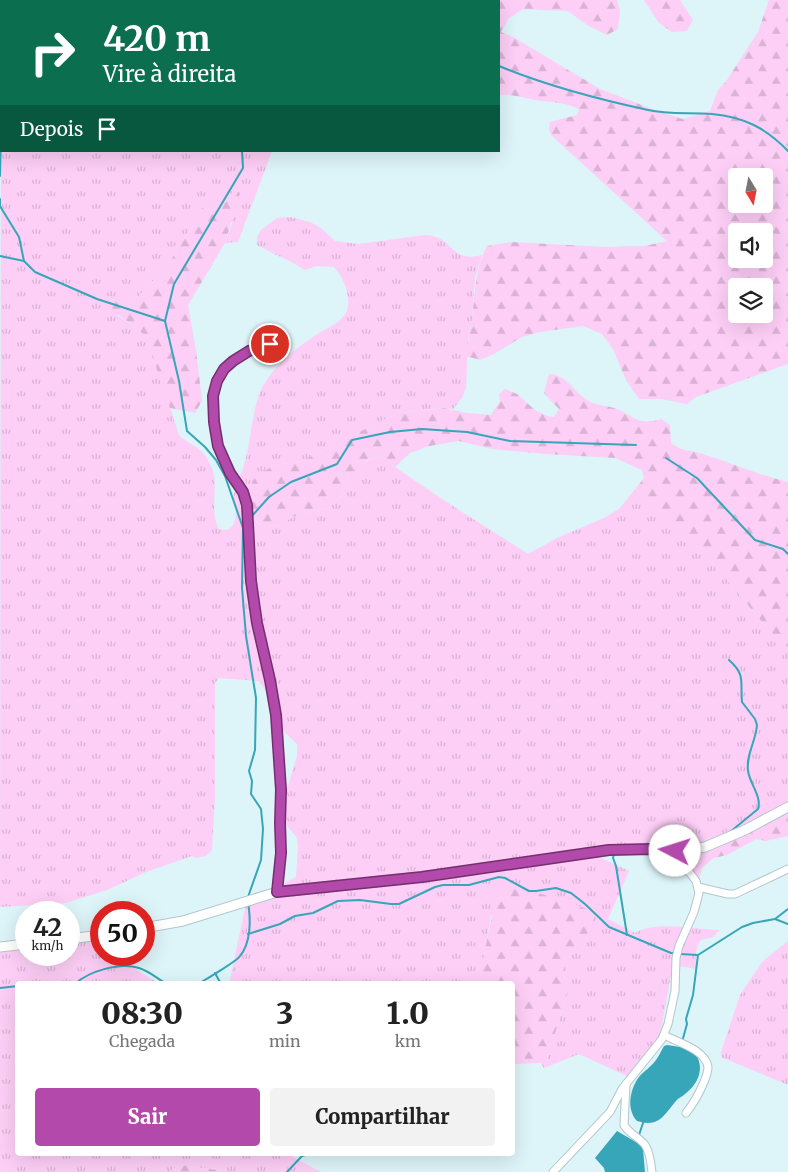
<!DOCTYPE html>
<html lang="pt">
<head>
<meta charset="utf-8">
<style>
	body { margin:0; font-family:Merriweather,serif; background:#f2f2f2; color:#222; height:100vh; display:flex; flex-direction:column; font-size:19px; white-space:nowrap }
	* { box-sizing:border-box; margin:0 }
	p { font-size:16px; color:#767676 }
	.icon { flex:none; width:28px; height:28px; fill:none; stroke:currentColor; stroke-width:2; stroke-linecap:round; stroke-linejoin:round }
	.map { position:relative; flex:1; overflow:hidden }
	.side { position:absolute; left:15px; top:981px; width:500px; height:175px; display:flex; flex-direction:column; background:#fff; border-radius:5px; box-shadow:0 5px 20px #0002 }
	.side>* { flex:none }
	.guide { position:absolute; left:0px; top:0px; width:500px; height:152px; box-shadow:0 5px 20px #0002; background:#0b6e4f; color:#fff; overflow:hidden }
	.needle { width:32px; rotate:170deg }
	.tools { position:absolute; left:728px; top:168px; display:grid; gap:10px }
	.tools a { display:grid; place-items:center; width:45px; height:45px; border-radius:5px; background:#fff; box-shadow:0 5px 20px #0002; font-size:25px }
	.speed { position:absolute; left:15px; top:901px; display:flex; gap:10px; font-size:25px; font-weight:700; text-align:center }
	.speed>* { display:grid; place-content:center; width:65px; height:65px; border-radius:50%; background:#fff; box-shadow:0 5px 20px #0002; line-height:1 }
	.speed small { font-size:12px; font-weight:400 }
	.speed .limit { border:8px solid #d22; background:#fff; color:#111 }
	.pin { position:absolute; display:grid; place-items:center; width:42px; height:42px; color:#fff; margin:-21px; border:2px solid #fff; border-radius:50%; box-shadow:0 1px 5px #0007 }
	.me { position:absolute; width:55px; margin:-28px; rotate:275deg; stroke-linejoin:round; filter:drop-shadow(0 0 4px #0008) }
	.turn { display:flex; align-items:center; gap:18px; height:105px; padding:0 20px; font-size:22px }
	.turn .icon { width:65px; height:65px; stroke-width:2.5 }
	.turn b { display:block; font-size:35px; line-height:42px }
	.then { display:flex; align-items:center; height:48px; padding:0 20px; background:#0003; gap:10px; font-size:19px }
	.eta { display:flex; justify-content:space-evenly; align-items:center; height:85px; text-align:center }
	.eta b { font-size:30px; font-weight:800; line-height:35px }
	.button { display:flex; gap:10px; margin-top:auto; padding:10px 20px }
	.button a { flex:1; height:58px; border-radius:5px; background:#b349aa; color:#fff; font-size:20px; font-weight:800; line-height:58px; text-align:center }
	.button a+a { background:#f2f2f2; color:#222 }
	.map>svg:first-child { display:block }
	.grass { fill:url(#grass-tufts) }
	.forest { fill:url(#forest-firs); fill-rule:evenodd }
	.water { fill:#36a6b8 }
	.lines { fill:none; stroke-linecap:round; stroke-linejoin:round }
	.stream { stroke:#36a6b8; stroke-width:2 }
	.minor-casing { stroke:#b1c7cb; stroke-width:9 }
	.major-casing { stroke:#b1c7cb; stroke-width:11 }
	.minor { stroke:#fff; stroke-width:7 }
	.major { stroke:#fff; stroke-width:9 }
	.route-casing { stroke:#742f6e; stroke-width:12 }
	.route { stroke:#b349aa; stroke-width:9 }
</style>
</head>
<body>
<div class="map">
<svg width="788" height="1172" viewBox="0 0 788 1172">
	<defs>
		<pattern id="grass-tufts" width="24" height="20" patternUnits="userSpaceOnUse" patternTransform="scale(1.25)"><rect width="24" height="20" fill="#fdcef6"/><path d="M3 7l-1-3M5 7V3M7 7l1-3M15 17l-1-3M17 17v-4M19 17l1-3" fill="none" stroke="#d9b2d4"/></pattern>
		<pattern id="forest-firs" width="22" height="20" patternUnits="userSpaceOnUse" patternTransform="scale(1.25)"><rect width="22" height="20" fill="#fdcef6"/><path d="M5 1l3.5 6h-7zM16 11l3.5 6h-7z" fill="#d9b2d4"/></pattern>
	</defs>
	<rect width="100%" height="100%" fill="#ddf4f8"/>
	<g class="grass">
		<path d="M35,0H476L477,1H34Z"/>
		<path d="M1,45V151H272L238,242L225,243L233,221L183,243L170,262L138,297L120,302L108,297L118,316L139,330L148,339L179,435C186,443 197,445 204,454C208,459 213,469 214,475C217,493 210,513 219,529C226,531 231,530 234,523C239,513 232,505 234,494C236,484 241,475 244,465C251,442 251,418 259,395C270,367 295,349 319,333C328,328 341,322 346,313C353,299 343,276 334,267L317,266L305,270C290,260 273,254 257,245V237L261,230L277,218L290,217L310,222L321,228L335,241L358,244L425,235C454,236 450,264 482,255L475,277L472,320L468,340L466,387L462,398L453,409L444,408L432,409L401,413L383,420L302,461L275,465L253,480L251,515L257,523L265,526L281,525L289,519L298,515L328,508L342,495L349,475L354,469L361,463L378,456L387,459L395,467L445,501L528,554L557,538L604,518L619,509L636,488C667,515 696,545 724,576C745,600 763,627 788,648V808L705,847H603L601,858L629,871L608,919L635,933C658,920 694,930 720,930L713,937L701,940C694,950 696,958 697,969L679,966L672,969L660,1036L629,1077L579,1054L544,1068L569,989C559,964 556,961 583,949L593,916L590,911L560,899L491,915L482,969L478,984H229L247,899L263,894L296,877L298,847L297,838L279,816L297,756V744L273,721C274,706 269,692 258,681L219,678L215,683V796L212,850L206,856L195,858L192,856L146,872L107,890L66,903L0,907Z"/>
		<path d="M101,935V955H124L125,963L160,984H18V1154H275L291,1156L321,1172H218L217,1170L180,1165L169,1172H0V949L26,945V955H69V940Z"/>
		<path d="M788,941V1085L721,1057V1052L740,995L762,962Z"/>
	</g>
	<g class="forest">
		<path d="M0,0H35L1,1L0,46Z"/>
		<path d="M477,0H617L620,10L618,29L607,35L587,25L568,11L523,9L509,18L501,32L513,37L600,89L660,112L683,119L710,111L718,90L727,80L758,32L769,0H788V364L696,397L687,404L661,399H639L626,380L613,349L602,334L583,326L540,332L522,337L494,354L480,360L466,356C467,343 471,331 472,318C476,290 474,271 487,246L511,242L604,247L645,246L667,241L551,135L549,129L550,122L577,115L579,109C563,101 552,103 535,100C523,97 512,94 499,95V1ZM736,176H764V204H736ZM736,231H764V259H736ZM736,286H764V314H736Z"/>
		<path d="M644,0H680L693,20L687,31L672,32L659,23Z"/>
		<path d="M237,191L240,193L225,243L188,305L196,350L202,401L195,413L170,408L162,387L148,339L139,330L110,309L108,297L120,302L138,297L170,262L202,208L209,203Z"/>
		<path d="M549,374C567,375 573,391 587,400C596,406 607,405 617,409C634,417 640,426 661,419L670,425L671,443C685,453 689,449 703,454C731,463 759,475 788,482V648C763,627 745,600 724,576C696,545 667,515 636,488L644,478L642,470L615,458L546,454L492,449L459,441L429,446L410,453L395,467L387,459L378,456L369,459L361,463L349,475L342,495L328,508L298,515L289,519L281,525L265,526L258,523L247,509L250,488L253,480L263,472L275,465L302,461L383,420L401,413L444,408L467,413L491,415L500,401L499,394L505,389L517,394L535,410L547,416L554,417L559,409L544,393Z"/>
		<path d="M788,808V836L766,841L756,839L727,855L714,858L702,868L699,879L688,869L655,850L705,847Z"/>
		<path d="M498,886C530,891 561,897 591,911L593,916L583,949C556,961 559,964 569,989L544,1068L541,1063L513,1064L512,984H478Z"/>
		<path d="M180,1165L217,1170L218,1172H169Z"/>
	</g>
	<g class="water">
		<path d="M667,1045L680,1047L695,1053C705,1068 699,1083 685,1094C682,1097 678,1098 676,1101C664,1115 659,1128 637,1121C626,1109 630,1089 639,1077C644,1071 651,1067 656,1060C659,1056 661,1051 664,1046Z"/>
		<path d="M617,1131L641,1145L643,1149L645,1172H605L604,1168L595,1158Z"/>
	</g>
	<g class="lines">
		<g class="stream">
			<path d="M304,1V0"/>
			<path d="M499,66C547,86 597,99 648,110C669,115 690,112 712,114C744,117 766,128 788,151"/>
			<path d="M242,151L243,168L174,284L165,321L179,381L187,431L205,447L216,460L225,476L243,528L242,588L246,636L256,698L255,750L249,771L252,781L251,794L261,809L263,829L261,860L248,897"/>
			<path d="M0,176L1,131"/>
			<path d="M0,199V206L19,237L24,261"/>
			<path d="M0,256L24,261L35,272L97,299L165,321"/>
			<path d="M666,458L697,478L755,540L783,549L788,554"/>
			<path d="M251,517L269,497L291,482L337,464L352,440L390,432L422,429L467,432L510,441L636,445"/>
			<path d="M729,660C746,675 740,682 742,702L755,719L757,725C756,741 746,754 748,771C750,784 762,797 758,809L730,832"/>
			<path d="M614,854L613,858L616,866L627,935"/>
			<path d="M775,919L788,924"/>
			<path d="M248,934L280,924L295,916L313,913L338,901L360,900L391,904H399L435,887L443,885H469L499,877L505,878L529,891H536L556,888L571,893L585,904L609,927L671,953H675"/>
			<path d="M680,954L698,955L742,927L753,923L775,919L788,909"/>
			<path d="M215,973L221,984"/>
			<path d="M75,984C89,971 120,962 139,968C149,971 158,979 167,984"/>
			<path d="M198,984C205,980 237,961 240,956C251,943 251,919 248,903"/>
			<path d="M0,988L18,986"/>
			<path d="M682,1042L687,1024L686,1019L693,995L698,955"/>
			<path d="M639,1135L644,1120"/>
			<path d="M287,1172L302,1156L309,1154"/>
		</g>
		<g class="minor-casing">
			<g id="minor">
				<path d="M271,344L249,351L233,361L224,369L217,381L213,396L214,421L218,446L230,473L243,492L247,505L251,581L257,623L270,680L276,715L281,790L280,823L281,853L277,892"/>
				<path d="M698,887L728,894H735L788,869"/>
				<path d="M664,1035C677,1042 706,1050 708,1067C708,1072 706,1077 704,1082C699,1094 694,1103 686,1113"/>
				<path d="M626,1084L624,1125C629,1134 639,1137 645,1145C650,1152 651,1164 652,1172"/>
				<path d="M553,1172L610,1112L622,1089L662,1039L668,1024L675,991L676,958L679,946L694,912L699,893L696,881L690,873L652,849"/>
			</g>
		</g>
		<g class="major-casing">
			<g id="major">
				<path d="M144,928L183,921L277,892L421,877L609,850L651,849L683,851L705,847L745,830L788,807"/>
				<path d="M69,939L101,935"/>
				<path d="M0,947L26,944"/>
			</g>
		</g>
		<use href="#minor" class="minor"/>
		<use href="#major" class="major"/>
	</g>
	<g class="lines">
		<g class="route-casing">
			<path id="route" d="M270,344L249,351L233,361L224,369L217,381L213,396L214,422L218,446L230,473L243,492L247,505L251,581L257,623L270,680L276,715L281,790L280,823L281,853L277,892L422,877L609,850L652,849L675,851"/>
		</g>
		<use href="#route" class="route"/>
	</g>
</svg>
<div class="tools">
<a><svg class="needle" viewBox="-14 -14 28 28"><path d="M0-13l5 13h-10z" fill="#e53935"/><path d="M0 13l5-13h-10z" fill="#767676"/></svg></a>
<a><svg class="icon" aria-label="sound" viewBox="0 0 24 24"><path d="M4 9h4l5-4v14l-5-4H4zM17 9q2 3 0 6"/></svg></a>
<a><svg class="icon" aria-label="layers" viewBox="0 0 24 24"><path d="M12 4l9 5-9 5-9-5zM3 14l9 5 9-5"/></svg></a>
</div>
<div class="speed"><div>42<small>km/h</small></div><div class="limit">50</div></div>
<div class="pin" style="left:270px;top:344px;background:#d93025"><svg class="icon" aria-label="arrive" viewBox="0 0 24 24"><path d="M6 21V4h12l-3 4 3 4H6"/></svg></div>
<svg class="me" style="left:675px;top:851px" viewBox="-20 -20 40 40"><circle r="19" fill="#fff"/><path d="M0-13L10 11 0 6-10 11z" fill="#b349aa"/></svg>
<div class="guide">
<div class="turn"><svg class="icon" aria-label="right" viewBox="0 0 24 24"><path d="M7 20v-9h11M14 6l5 5-5 5"/></svg><div><b>420 m</b>Vire à direita</div></div>
<div class="then">Depois<svg class="icon" aria-label="arrive" viewBox="0 0 24 24"><path d="M6 21V4h12l-3 4 3 4H6"/></svg></div>
</div>
<section class="side">
<div class="eta">
<div><b>08:30</b><p>Chegada</p></div>
<div><b>3</b><p>min</p></div>
<div><b>1.0</b><p>km</p></div>
</div>
<div class="button"><a>Sair</a><a>Compartilhar</a></div>
</section>
</div>
</body>
</html>
